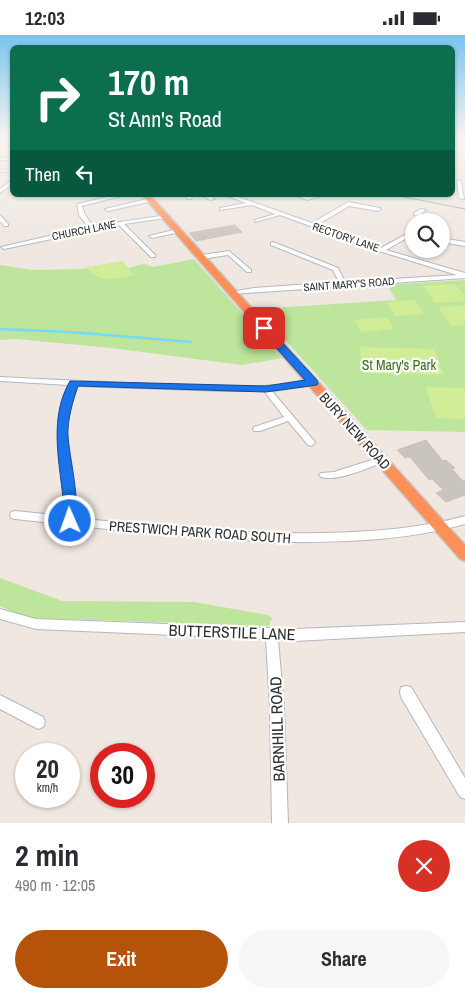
<!DOCTYPE html>
<html lang="en">
<head>
<meta charset="utf-8">
<style>
	body { margin:0; font-family:"Archivo Narrow",sans-serif; background:#f7f7f7; color:#2b2b33; height:100vh; display:flex; flex-direction:column; font-size:19px; white-space:nowrap }
	* { box-sizing:border-box; margin:0 }
	p { font-size:16px; color:#7c7c81 }
	.icon { flex:none; width:28px; height:28px; fill:none; stroke:currentColor; stroke-width:2; stroke-linecap:round; stroke-linejoin:round }
	.map { position:relative; height:788px; overflow:hidden }
	.sheet { display:flex; flex-direction:column; background:#fff; flex:1 }
	.sheet>* { flex:none }
	.banner { position:absolute; left:10px; top:10px; width:445px; height:152px; border-radius:8px; box-shadow:0 1px 4px #0004; background:#0b6e4f; color:#fff; overflow:hidden }
	.controls { position:absolute; left:405px; top:178px; display:grid; gap:10px }
	.controls a { display:grid; place-items:center; width:45px; height:45px; border-radius:50%; background:#fff; box-shadow:0 1px 4px #0004; font-size:25px }
	.speed { position:absolute; left:15px; top:708px; display:flex; gap:10px; font-size:25px; font-weight:700; text-align:center }
	.speed>* { display:grid; place-content:center; width:65px; height:65px; border-radius:50%; background:#fff; box-shadow:0 1px 4px #0004; line-height:1 }
	.speed small { font-size:12px; font-weight:400 }
	.speed .limit { border:8px solid #d22; background:#fff; color:#111 }
	.pin { position:absolute; display:grid; place-items:center; width:42px; height:42px; color:#fff; margin:-21px; border-radius:10px; box-shadow:0 2px 8px #0006 }
	.me { position:absolute; width:55px; margin:-28px; rotate:358deg; stroke-linejoin:round; filter:drop-shadow(0 0 4px #0008) }
	.turn { display:flex; align-items:center; gap:18px; height:105px; padding:0 15px; font-size:22px }
	.turn .icon { width:65px; height:65px; stroke-width:2.5 }
	.turn b { display:block; font-size:35px; line-height:42px }
	.then { display:flex; align-items:center; height:48px; padding:0 15px; background:#0003; gap:10px; font-size:19px }
	.round { display:grid; place-items:center; flex:none; width:52px; height:52px; border-radius:26px; background:#f7f7f7 }
	.summary { display:flex; align-items:center; justify-content:space-between; height:85px; padding:0 15px }
	h1 { font-size:30px; font-weight:700; line-height:38px }
	.action { display:flex; gap:10px; margin-top:auto; padding:10px 15px }
	.action a { flex:1; height:58px; border-radius:30px; background:#b45309; color:#fff; font-size:20px; font-weight:700; line-height:58px; text-align:center }
	.action a+a { background:#f7f7f7; color:#2b2b33 }
	.status { display:flex; justify-content:space-between; align-items:center; height:35px; padding:0 25px; background:#fff; direction:ltr }
	.status svg { height:14px; fill:currentColor }
	.map>svg:first-child { display:block }
	.green { fill:#bde59c }
	.pitch { fill:#d2ed98 }
	.lines { fill:none; stroke-linecap:round; stroke-linejoin:round }
	.stream { stroke:#72ddf1; stroke-width:2.5 }
	.building { fill:#cac4bf; stroke:#cbc2b9 }
	.minor-casing { stroke:#b3b7c1; stroke-width:2 }
	.highway-casing { stroke:#c8c8c8; stroke-width:3 }
	.minor { fill:#fff; fill-rule:evenodd }
	.highway { fill:#ff905a; fill-rule:evenodd }
	.tram { stroke:#a2a7b8; stroke-width:1 }
	.route { fill:#1a73e8; stroke:#114b97 }
	.labels { text-anchor:middle; dominant-baseline:central; stroke-width:4.5; stroke-linejoin:round; paint-order:stroke }
	.far-street-label { font-size:11px; fill:#2d2d2d; stroke:#fff }
	.park-label { font-size:14px; fill:#346e1a; stroke:#fff }
	.street-label { font-size:14px; fill:#2d2d2d; stroke:#fff }
	.near-street-label { font-size:16px; fill:#2d2d2d; stroke:#fff }
</style>
</head>
<body>
<div class="status"><b>12:03</b><svg viewBox="0 0 49 12"><path d="M0 12V9h3v3zM5 12V6h3v6zM10 12V3h3v9zM15 12V0h3v12zM26 1h20v11H26zM47 4h2v5h-2z"/></svg></div>
<div class="map">
<svg width="465" height="788" viewBox="0 0 465 788">
	<rect width="100%" height="100%" fill="#efe7e0"/>
	<g class="green">
		<path d="M194,224L282,323L242,330L112,313L16,304L0,305V230L32,235L82,234L122,226L128,233L143,229L153,232Z"/>
		<path d="M465,245V397L367,395L257,274L396,265L387,250Z"/>
		<path d="M0,543L62,566L194,567L268,580L272,583L269,591L36,583L15,578L0,571Z"/>
	</g>
	<g class="pitch">
		<path d="M122,226L134,240C116,244 98,249 87,232Z"/>
		<path d="M455,249L465,261V266L435,268L423,251Z"/>
		<path d="M415,265L424,279L395,281L386,267Z"/>
		<path d="M465,270V290L451,291L438,272Z"/>
		<path d="M387,282L394,294L361,297L355,285Z"/>
		<path d="M359,312L434,314L444,340L364,338Z"/>
		<path d="M426,352L465,353V384L436,383Z"/>
	</g>
	<g class="lines">
		<path class="stream" d="M0,294L70,297L191,307"/>
	</g>
	<g class="building">
		<path d="M235,190L242,197L196,206L189,198Z"/>
		<path d="M426,405L443,426L446,425L455,433L452,434L463,446H465V460L446,467L436,458L443,455L432,444L429,445L410,422L405,423L397,415Z"/>
	</g>
	<g class="lines">
		<g class="minor-casing">
			<g id="minor">
				<rect x="452" y="104" width="13" height="2"/>
				<path d="M12,106V108L0,109V107Z"/>
				<path d="M12,122V124L0,125V123Z"/>
				<path d="M12,134V136L0,137V135Z"/>
				<path d="M457,145L461,146L464,164L459,163Z"/>
				<path d="M10,146H12V149L0,158V154Z"/>
				<path d="M116,160L121,161L82,171L85,180L93,191L167,180V182L165,183L124,189L155,220V222H151L119,190L4,214L1,212L88,192L79,180L77,169Z"/>
				<path d="M187,160H193L191,164H187Z"/>
				<path d="M201,160H208L215,164L210,165Z"/>
				<path d="M225,160H233L312,188L348,167L380,173L381,174L378,176L349,171L317,190L381,213L414,195V199L386,215L465,238V243L231,259V257L254,253L339,247L333,235L271,210V208L273,207L338,233L345,247L457,240L379,216L280,180L255,187V185L275,179L252,170L220,175V173L246,168Z"/>
				<path d="M294,160L307,161L325,160L307,165Z"/>
				<path d="M151,163L154,165L153,166L108,176L105,174Z"/>
				<path d="M421,174L426,175L421,179L440,185L435,186L414,180V178Z"/>
				<path d="M0,180L8,189V191H4L0,186Z"/>
				<path d="M178,194L181,196L180,197L152,203L149,201Z"/>
				<path d="M441,203L465,207V211L441,207Z"/>
				<path d="M229,216L251,235V237H247L228,220L202,224L199,222L202,220Z"/>
				<path d="M0,342C60,345 120,348 180,350C224,351 269,354 313,346L317,348L316,350L272,356L314,406L315,408L311,411L308,410L288,386L260,396H254L253,394L254,392L284,382L264,356H224L77,351C71,366 66,384 67,400C68,428 75,455 75,483C157,491 239,500 322,498C370,497 418,494 465,481V489C409,505 350,507 292,507C199,505 107,494 15,484L11,483L10,480L11,477L15,476L65,481V470L58,399L63,366L69,350L0,346Z"/>
				<path d="M381,422L384,423L386,425L384,427C367,433 338,447 321,442L319,440L321,438L334,437Z"/>
				<path d="M0,574L36,584L295,594L465,587V597L295,606L278,605L284,672L288,788H272L270,672L266,604L36,594L0,584Z"/>
				<path d="M406,651L411,652L465,743V764L460,762L401,662L400,657L401,652Z"/>
				<path d="M0,660L43,682L45,687L43,692L38,694L0,674Z"/>
			</g>
		</g>
		<g class="highway-casing">
			<path id="highway" d="M142,160H150L465,510V526L460,524Z"/>
		</g>
		<use href="#minor" class="minor"/>
		<use href="#highway" class="highway"/>
		<path class="tram" d="M394,160L465,174"/>
	</g>
	<linearGradient id="sky" x2="0" y2="1"><stop stop-color="#79c4ec"/><stop offset="0.48" stop-color="#f8f4f1"/><stop offset="1" stop-color="#f8f4f1" stop-opacity="0"/></linearGradient>
	<rect width="465" height="213" fill="url(#sky)"/>
	<path class="route" d="M264,290L267,291L317,345L318,348L317,350L266,357L78,351C73,366 67,385 68,401C69,420 82,474 74,489L70,491L65,489C61,482 64,471 63,463C59,424 49,382 70,346L266,351L305,345L260,295V291Z"/>
	<g class="labels">
		<g class="far-street-label">
			<text transform="translate(84 195) rotate(-11)">CHURCH LANE</text>
			<text transform="translate(346 202) rotate(19)">RECTORY LANE</text>
			<text transform="translate(349 249) rotate(-4)">SAINT MARY'S ROAD</text>
		</g>
		<g class="park-label">
			<text x="399" y="330">St Mary's Park</text>
		</g>
		<g class="street-label">
			<text transform="translate(355 396) rotate(48)">BURY NEW ROAD</text>
			<text transform="translate(200 497) rotate(4)">PRESTWICH PARK ROAD SOUTH</text>
		</g>
		<g class="near-street-label">
			<text transform="translate(232 597) rotate(2)">BUTTERSTILE LANE</text>
			<text transform="translate(277 694) rotate(-92)">BARNHILL ROAD</text>
		</g>
	</g>
</svg>
<div class="controls">
<a><svg class="icon" aria-label="search" viewBox="0 0 24 24"><circle cx="10" cy="10" r="6"/><path d="M15 15l6 6"/></svg></a>
</div>
<div class="speed"><div>20<small>km/h</small></div><div class="limit">30</div></div>
<div class="pin" style="left:264px;top:293px;background:#d93025"><svg class="icon" aria-label="arrive" viewBox="0 0 24 24"><path d="M6 21V4h12l-3 4 3 4H6"/></svg></div>
<svg class="me" style="left:70px;top:486px" viewBox="-20 -20 40 40"><circle r="17" fill="#1a73e8" stroke="#fff" stroke-width="3"/><path d="M0-11L8 9 0 5-8 9z" fill="#fff"/></svg>
<div class="banner">
<div class="turn"><svg class="icon" aria-label="right" viewBox="0 0 24 24"><path d="M7 20v-9h11M14 6l5 5-5 5"/></svg><div><b>170 m</b>St Ann's Road</div></div>
<div class="then">Then<svg class="icon" aria-label="left" viewBox="0 0 24 24"><path d="M17 20v-9H6M10 6l-5 5 5 5"/></svg></div>
</div>
</div>
<section class="sheet">
<div class="summary"><div><h1>2 min</h1><p>490 m · 12:05</p></div><a class="round" style="background:#d93025;color:#fff"><svg class="icon" aria-label="close" viewBox="0 0 24 24"><path d="M6 6l12 12M18 6L6 18"/></svg></a></div>
<div class="action"><a>Exit</a><a>Share</a></div>
</section>
</body>
</html>
